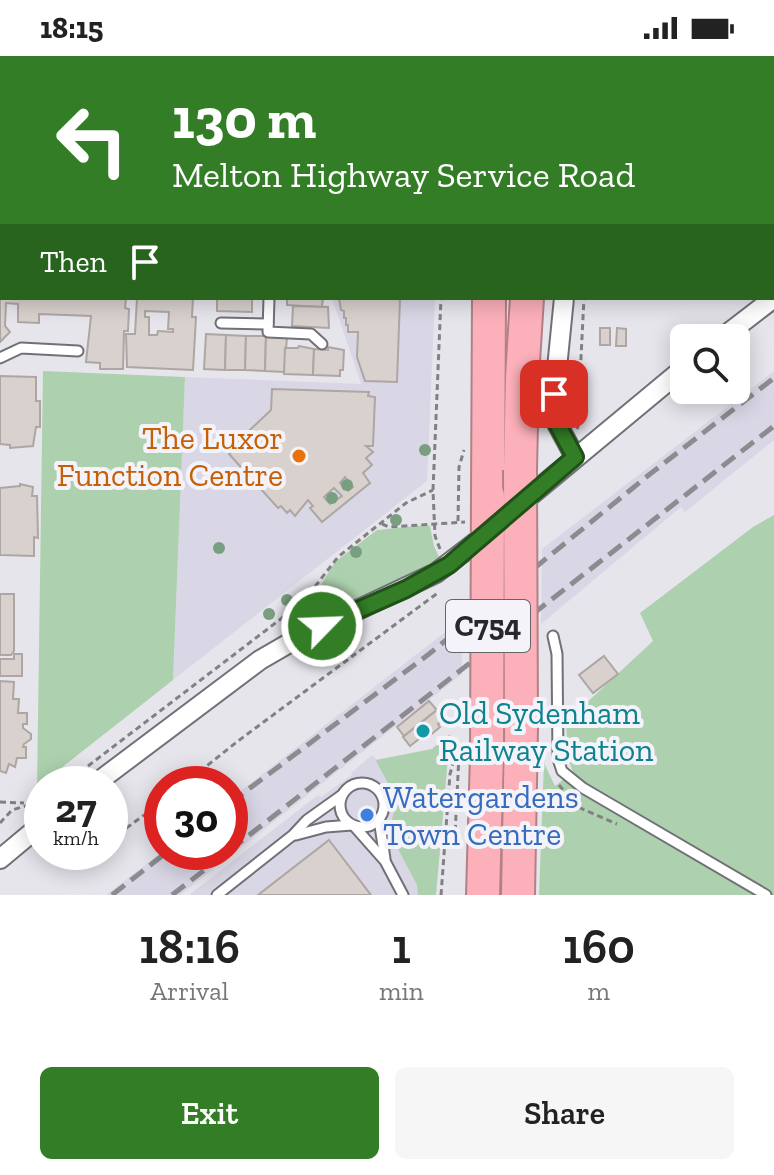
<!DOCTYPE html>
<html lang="en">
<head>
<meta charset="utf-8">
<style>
	body { margin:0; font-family:"Zilla Slab",serif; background:#f6f6f6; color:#222; height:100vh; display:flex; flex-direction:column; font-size:30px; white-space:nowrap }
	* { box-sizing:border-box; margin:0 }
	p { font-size:26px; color:#767676 }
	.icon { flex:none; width:44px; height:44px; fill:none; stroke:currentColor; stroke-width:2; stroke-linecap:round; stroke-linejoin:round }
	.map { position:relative; height:839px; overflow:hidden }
	.details { display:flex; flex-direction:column; background:#fff; flex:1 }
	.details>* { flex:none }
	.top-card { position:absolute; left:0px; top:0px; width:774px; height:244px; box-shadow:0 4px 20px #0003; background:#327d25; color:#fff; overflow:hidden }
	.controls { position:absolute; left:670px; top:268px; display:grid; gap:16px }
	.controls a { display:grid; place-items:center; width:80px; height:80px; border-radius:12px; background:#fff; box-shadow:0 4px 20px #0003; font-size:40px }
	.speed { position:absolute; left:24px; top:710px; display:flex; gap:16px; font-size:40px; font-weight:700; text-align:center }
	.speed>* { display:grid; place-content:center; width:104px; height:104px; border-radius:50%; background:#fff; box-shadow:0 4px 20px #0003; line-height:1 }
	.speed small { font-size:20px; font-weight:400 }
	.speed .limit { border:12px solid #d22; background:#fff; color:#111 }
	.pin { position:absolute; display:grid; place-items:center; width:68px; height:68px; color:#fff; margin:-34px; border-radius:16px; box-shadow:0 4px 12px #0006 }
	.me { position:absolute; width:88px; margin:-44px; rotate:66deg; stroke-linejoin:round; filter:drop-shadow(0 0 6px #0008) }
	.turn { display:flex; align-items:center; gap:28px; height:168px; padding:0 40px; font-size:36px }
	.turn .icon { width:104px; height:104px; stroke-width:2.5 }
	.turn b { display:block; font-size:56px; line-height:68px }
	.then { display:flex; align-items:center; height:76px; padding:0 40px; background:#0003; gap:16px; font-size:30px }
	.eta { display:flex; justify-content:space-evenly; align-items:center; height:136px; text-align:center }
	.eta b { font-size:48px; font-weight:600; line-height:56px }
	.action { display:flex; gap:16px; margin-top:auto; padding:16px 40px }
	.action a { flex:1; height:92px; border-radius:12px; background:#327d25; color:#fff; font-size:32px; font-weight:600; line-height:92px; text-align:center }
	.action a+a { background:#f6f6f6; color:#222 }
	.status { display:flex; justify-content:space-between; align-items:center; height:56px; padding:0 40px; background:#fff; direction:ltr }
	.status svg { height:22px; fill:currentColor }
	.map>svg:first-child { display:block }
	.built { fill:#d9d7e5 }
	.green { fill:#add1ae }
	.building { fill:#d8d1cd; stroke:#ada6a2; stroke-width:2; fill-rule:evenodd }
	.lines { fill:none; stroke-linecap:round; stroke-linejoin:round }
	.lane-casing { stroke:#717077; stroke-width:13 }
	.street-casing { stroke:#717077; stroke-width:22 }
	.highway-casing { stroke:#b28087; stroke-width:36 }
	.path { stroke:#818185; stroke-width:3; stroke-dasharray:6 4; stroke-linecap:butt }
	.lane { stroke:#fff; stroke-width:9 }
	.street { stroke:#fff; stroke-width:18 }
	.highway { stroke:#fcb0b9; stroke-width:32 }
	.rail { stroke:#8c8b90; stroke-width:5; stroke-dasharray:16 8; stroke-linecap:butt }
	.highway-bridge-casing { stroke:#b28087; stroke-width:36; stroke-linecap:butt }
	.highway-bridge { stroke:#fcb0b9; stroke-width:32 }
	.tree { fill:#799f81 }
	.route-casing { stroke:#205118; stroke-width:20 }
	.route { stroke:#327d25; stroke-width:14 }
	.food-dot { fill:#e8710a; stroke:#f4f3fa; stroke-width:3 }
	.culture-dot { fill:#0f9aa8; stroke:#f4f3fa; stroke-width:3 }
	.shop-dot { fill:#3f7fe0; stroke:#f4f3fa; stroke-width:3 }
	.labels { text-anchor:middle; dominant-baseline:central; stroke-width:8; stroke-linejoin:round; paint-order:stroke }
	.shield { fill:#f4f3fa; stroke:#656568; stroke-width:2 }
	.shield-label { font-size:30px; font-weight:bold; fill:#28282a }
	.food-label { font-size:32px; fill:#c56008; stroke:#f4f3fa; text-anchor:end }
	.culture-label { font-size:32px; fill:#0d838f; stroke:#f4f3fa; text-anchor:start }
	.shop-label { font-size:32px; fill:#366cbe; stroke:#f4f3fa; text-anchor:start }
</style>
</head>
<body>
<div class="status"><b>18:15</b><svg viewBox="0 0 49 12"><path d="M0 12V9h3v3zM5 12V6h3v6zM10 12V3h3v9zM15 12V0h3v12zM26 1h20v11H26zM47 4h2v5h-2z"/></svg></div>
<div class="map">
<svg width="774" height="839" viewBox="0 0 774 839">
	<rect width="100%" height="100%" fill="#e6e5ec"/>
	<g class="built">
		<path d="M273,0H444L273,2Z"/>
		<path d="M332,242H435L427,425L173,624L185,321L361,328Z"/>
		<path d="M774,315V384L685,456L681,451L541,568L542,493Z"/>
		<path d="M462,563V618L180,839H106L162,796H230V743Z"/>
		<path d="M450,678L436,839H189L318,739L321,741L352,719L351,717L372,699L377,704L432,693Z"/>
	</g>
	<g class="green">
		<path d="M43,315L185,321L173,624L37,731Z"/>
		<path d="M774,459V839H539L544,707L555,730L573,716L568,702L566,666L653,585L640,557L753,471Z"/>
		<path d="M426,469L430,470L434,490L440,503L396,527L305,568L295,556L314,540L335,506L377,474Z"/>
		<path d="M450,678L436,839H418L417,829L397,791L391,794C381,773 397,765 394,745C393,731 381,717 376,704L432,693Z"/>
	</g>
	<g class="building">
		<path d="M389,0H429L389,2Z"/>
		<path d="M0,151L2,242H126L125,252L129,253L128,275H124L123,313H100V307L86,306L91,260L39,258V267L18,266V248L6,247L5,270L10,276L0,286Z"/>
		<path d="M137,242H193L192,261H196L193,314L127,311L126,278H135ZM145,255L169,256L168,273H173V276L158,275L157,279H149V261H145Z"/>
		<path d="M217,242H252V256L217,255Z"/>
		<path d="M287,242H323L322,251L287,249Z"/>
		<path d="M339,242H400L397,326L365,325L357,301L358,276H348V269H346V262H344V255L341,254Z"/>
		<path d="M293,250L328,251L329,272L292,270Z"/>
		<rect x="600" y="272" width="10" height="17"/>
		<path d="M617,272L626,273V290H616Z"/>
		<path d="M206,278L226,279L225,314L204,313Z"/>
		<path d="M226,279L246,280L245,314H225Z"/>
		<path d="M246,280H266L265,315L245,314Z"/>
		<path d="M266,280L287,281L284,316L265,315Z"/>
		<path d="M299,290L314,293L313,319L284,318L285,292H298Z"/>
		<path d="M328,291L344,294L343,314H340V320L313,319L314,293L328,294Z"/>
		<path d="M0,320L36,321V345H40V371H36L33,390L10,392V389L0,388Z"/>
		<path d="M272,333L369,336L368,340L375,341L373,390H366L373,396L366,402L372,409L363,417L370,427L322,466L310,452L313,450L308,444L295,460L290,454L287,457L281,450L278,452L229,398L234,394L232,391L271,354ZM345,421L353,431L348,435L340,427ZM334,432L342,440L330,448L324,441Z"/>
		<path d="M20,428L33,431L32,440H37L38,482L34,481V500L0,499V432L20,430Z"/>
		<path d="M0,538H14V595L11,599H0Z"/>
		<path d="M14,598H22V620H0V603H14Z"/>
		<path d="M604,600L618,618L593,637L579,619Z"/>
		<path d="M0,625L14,626L13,643H19L18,657H27V668H23V672L31,678V683L24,688L23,691H26V702H17L15,711L9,708L6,717L0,715Z"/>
		<path d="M429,645L437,654L404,680L397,671Z"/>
		<path d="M437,654L444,663L438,668L440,671L427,682L424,679L410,690L403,681Z"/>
		<path d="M329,784L371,839H258Z"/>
	</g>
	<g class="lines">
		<g class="lane-casing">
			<g id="lane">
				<path d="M222,2V0"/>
				<path d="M0,120H2"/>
				<path d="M269,242L268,276L311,278L322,288"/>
				<path d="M221,267L268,268"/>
				<path d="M0,302L21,292L78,295"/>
				<path d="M553,580L557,598L558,703L562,715L583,732L766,839"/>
				<circle cx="362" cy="749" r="22"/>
				<path d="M379,763L385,803"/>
				<path d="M354,770L385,805L403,839"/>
				<path d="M296,779L326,771L352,769"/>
				<path d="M217,839L293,779L307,764L342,739"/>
			</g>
		</g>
		<g class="street-casing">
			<g id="street">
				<path d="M585,2V0"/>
				<path d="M564,242L553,352L555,364L575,401"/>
				<path d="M722,282L774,242"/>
				<path d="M519,449L684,312"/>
				<path d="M95,728L260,604L298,582L436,517L488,477"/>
				<path d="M0,803L42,768"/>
			</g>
		</g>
		<g class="highway-casing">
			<g id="highway">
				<path d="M494,2V0"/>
				<path d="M553,2V0"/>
				<path d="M520,414L522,321L527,242"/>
				<path d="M488,440L489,242"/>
				<path d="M483,839L487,699"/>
				<path d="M518,839L521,672"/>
			</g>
		</g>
		<g class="path">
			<path d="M453,2V0"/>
			<path d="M463,2V0"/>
			<path d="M577,373L580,365L578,361L584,242"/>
			<path d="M458,465L459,411L464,394"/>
			<path d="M382,468L389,471L465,466"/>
			<path d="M440,493L435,480L433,434L441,242"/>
			<path d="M459,699L455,779L462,777"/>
			<path d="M88,710L303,546L338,501L406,447L433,434"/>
			<path d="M67,728L82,715"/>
			<path d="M184,728L238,685L439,536"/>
			<path d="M559,729L578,751L617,768"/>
			<path d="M0,746L24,747"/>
			<path d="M0,767L12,754L42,745"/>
			<path d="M110,784L162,746"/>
			<path d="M51,796L58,804L68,796"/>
			<path d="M441,839L450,718L455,701L464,695"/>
		</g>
		<use href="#lane" class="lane"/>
		<use href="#street" class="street"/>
		<use href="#highway" class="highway"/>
		<g class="rail">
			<path d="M230,747L429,598L650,418L774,322"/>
			<path d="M230,794L774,370"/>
			<path d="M112,839L167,796"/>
			<path d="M172,839L228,796"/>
		</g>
		<g class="highway-bridge-casing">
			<g id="highway-bridge">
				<path d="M520,414L521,672"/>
				<path d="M487,699L488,440"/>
			</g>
		</g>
		<use href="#highway-bridge" class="highway-bridge"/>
	</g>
	<g class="tree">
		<circle cx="425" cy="394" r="6"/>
		<circle cx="347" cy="429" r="6"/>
		<circle cx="332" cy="442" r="6"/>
		<circle cx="396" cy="464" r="6"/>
		<circle cx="219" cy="492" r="6"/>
		<circle cx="356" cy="496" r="6"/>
		<circle cx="287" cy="544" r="6"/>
		<circle cx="269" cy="558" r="6"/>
	</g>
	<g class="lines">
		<g class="route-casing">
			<path id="route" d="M322,570L406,533L449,509L575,401L555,364L554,338"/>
		</g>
		<use href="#route" class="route"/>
	</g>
	<circle class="food-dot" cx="299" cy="400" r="8"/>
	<circle class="culture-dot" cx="423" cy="675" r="8"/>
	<circle class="shop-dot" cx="367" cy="759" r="8"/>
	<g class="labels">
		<rect class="shield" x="446" y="544" width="84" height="52" rx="6"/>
		<g class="shield-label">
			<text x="488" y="570">C754</text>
		</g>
		<g class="food-label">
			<text x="283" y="382">The Luxor<tspan x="283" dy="37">Function Centre</tspan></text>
		</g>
		<g class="culture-label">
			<text x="439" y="657">Old Sydenham<tspan x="439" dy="37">Railway Station</tspan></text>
		</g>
		<g class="shop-label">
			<text x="383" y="741">Watergardens<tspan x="383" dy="37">Town Centre</tspan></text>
		</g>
	</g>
</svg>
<div class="controls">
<a><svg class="icon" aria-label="search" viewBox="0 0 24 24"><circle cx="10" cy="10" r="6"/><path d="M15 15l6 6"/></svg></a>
</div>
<div class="speed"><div>27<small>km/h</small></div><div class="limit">30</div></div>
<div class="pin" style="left:554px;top:338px;background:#d93025"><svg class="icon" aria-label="arrive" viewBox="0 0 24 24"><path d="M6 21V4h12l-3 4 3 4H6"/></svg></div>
<svg class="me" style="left:322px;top:570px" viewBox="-20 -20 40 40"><circle r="17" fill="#327d25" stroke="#fff" stroke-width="3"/><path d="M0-11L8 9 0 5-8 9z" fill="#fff"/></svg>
<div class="top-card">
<div class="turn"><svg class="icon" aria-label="left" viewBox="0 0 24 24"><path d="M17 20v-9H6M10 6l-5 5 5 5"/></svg><div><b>130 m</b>Melton Highway Service Road</div></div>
<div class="then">Then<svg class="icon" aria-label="arrive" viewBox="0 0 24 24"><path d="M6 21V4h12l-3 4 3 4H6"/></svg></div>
</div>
</div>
<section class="details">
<div class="eta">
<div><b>18:16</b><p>Arrival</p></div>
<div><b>1</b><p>min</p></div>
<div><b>160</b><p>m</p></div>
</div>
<div class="action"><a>Exit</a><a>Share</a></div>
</section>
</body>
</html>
